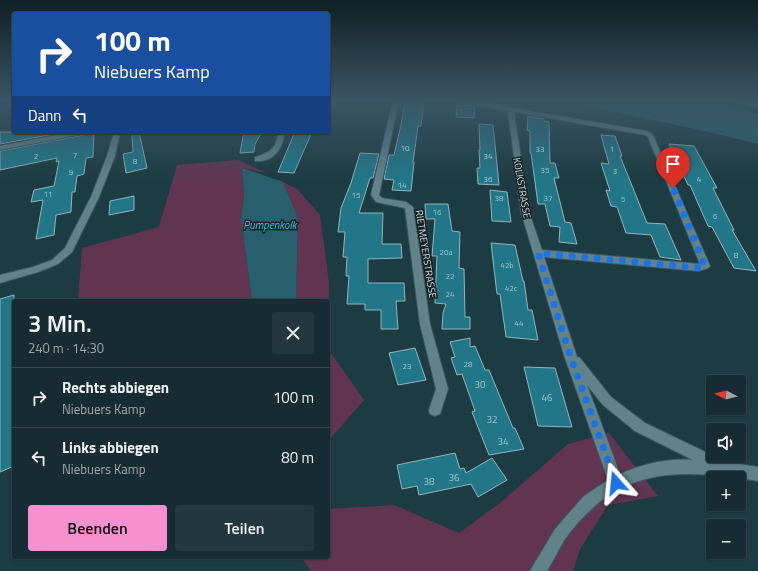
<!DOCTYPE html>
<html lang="de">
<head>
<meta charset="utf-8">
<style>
	body { margin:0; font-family:"Titillium Web",sans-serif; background:#23383e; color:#f1f3f6; height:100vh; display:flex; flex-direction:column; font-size:15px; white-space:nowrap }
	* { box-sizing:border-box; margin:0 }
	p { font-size:13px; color:#9ea7ac }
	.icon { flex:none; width:22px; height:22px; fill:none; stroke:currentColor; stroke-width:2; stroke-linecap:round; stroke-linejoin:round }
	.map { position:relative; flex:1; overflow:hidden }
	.sheet { position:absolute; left:12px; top:299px; width:318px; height:260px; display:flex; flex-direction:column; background:#162c32; border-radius:4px; box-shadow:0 1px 3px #0004,0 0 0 1px #35484d }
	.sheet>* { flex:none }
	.guide { position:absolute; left:12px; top:12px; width:318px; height:122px; border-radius:4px; box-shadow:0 1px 3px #0004,0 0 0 1px #35484d; background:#1a4fa0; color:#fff; overflow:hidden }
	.needle { width:26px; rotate:277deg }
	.tools { position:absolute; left:706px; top:375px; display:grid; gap:8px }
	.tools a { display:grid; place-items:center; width:40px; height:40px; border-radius:4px; background:#162c32; box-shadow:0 1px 3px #0004,0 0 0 1px #35484d; font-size:20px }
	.pin { position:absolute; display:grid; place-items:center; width:34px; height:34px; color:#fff; margin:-41px -17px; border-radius:50% 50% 50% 0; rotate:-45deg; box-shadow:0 0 4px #0007 }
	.pin .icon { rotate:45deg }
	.me { position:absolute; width:44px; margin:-22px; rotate:342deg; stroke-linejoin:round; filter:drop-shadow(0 0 3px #0008) }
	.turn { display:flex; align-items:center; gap:14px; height:84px; padding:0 16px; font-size:18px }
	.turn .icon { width:52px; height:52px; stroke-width:2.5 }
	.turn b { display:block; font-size:28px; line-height:34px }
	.then { display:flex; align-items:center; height:38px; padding:0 16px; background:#0003; gap:8px; font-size:15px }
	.round { display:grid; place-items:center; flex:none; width:42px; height:42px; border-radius:4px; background:#23383e }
	.summary { display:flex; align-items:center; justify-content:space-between; height:68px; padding:0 16px }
	h1 { font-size:24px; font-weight:600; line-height:30px }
	.action { display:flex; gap:8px; margin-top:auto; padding:8px 16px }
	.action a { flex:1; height:46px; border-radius:4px; background:#f790cf; color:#111; font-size:16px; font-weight:600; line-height:46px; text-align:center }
	.action a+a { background:#23383e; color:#f1f3f6 }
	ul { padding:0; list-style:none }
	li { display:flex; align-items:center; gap:12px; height:60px; padding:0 16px; border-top:1px solid #35484d }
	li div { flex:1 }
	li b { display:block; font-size:15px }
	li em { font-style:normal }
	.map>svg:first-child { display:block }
	.green { fill:#613550 }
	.water { fill:#27606c }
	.building { fill:#217788; stroke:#93b5bd }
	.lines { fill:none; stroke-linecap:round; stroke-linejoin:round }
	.minor-casing { stroke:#3c575d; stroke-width:2 }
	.minor { fill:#62828a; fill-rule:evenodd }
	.route { stroke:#1a73e8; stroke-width:7; stroke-dasharray:0 12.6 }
	.labels { text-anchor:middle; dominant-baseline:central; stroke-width:3; stroke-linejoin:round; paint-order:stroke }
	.number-label { font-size:8px; fill:#a2c4cc }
	.street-label { font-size:10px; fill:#cddee2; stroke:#132023 }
	.near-number-label { font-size:10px; fill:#a2c4cc }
	.water-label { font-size:11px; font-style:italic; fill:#2ed4f2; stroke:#132023 }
</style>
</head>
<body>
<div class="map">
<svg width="758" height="571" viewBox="0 0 758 571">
	<rect width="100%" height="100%" fill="#1d3b42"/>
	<g class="green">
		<path d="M238,160L267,173L242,168L244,197L241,218L252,301H78L82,248L159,227L177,165Z"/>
		<path d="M283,182L297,189L320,215L329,283L328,323V301H296L298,218Z"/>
		<path d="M328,349L364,400L328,441Z"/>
		<path d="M609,433L658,496L608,505L580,549L573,571H311L301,557H328V509L394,505L459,533L500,503L568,444Z"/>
	</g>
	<g class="water">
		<path d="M557,100H708L758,114V144L705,131Z"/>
		<path d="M242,168L283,182L298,218L296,301H252L241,218L244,197Z"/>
	</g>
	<g class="building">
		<path d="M405,100H424L421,126H418L413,162H414L411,191L392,190L394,180L384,179L389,155H394L401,125Z"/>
		<path d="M457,105L475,106L474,118L456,117Z"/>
		<path d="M528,116L544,119V121L549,122L550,163H555L559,178H554L565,222L571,223L577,244L559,242L560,227L550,226L545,204H538L531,153H530V131L527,130Z"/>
		<path d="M479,124L493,125L499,185L478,184L477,168H480L479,150H480Z"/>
		<path d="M0,132H65L0,144Z"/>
		<path d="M87,132H94L93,157L86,158L84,174L77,176L75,192H72L71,212L56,215L54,235L36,239L43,200L31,202L34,190L54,186L59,161L56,162L57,158L0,170V151L83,135Z"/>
		<path d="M132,132H139L147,168L126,173L123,154L133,152Z"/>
		<path d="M246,132H262L255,144L254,152L240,153L243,136Z"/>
		<path d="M297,132H312L294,173L278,172L294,134Z"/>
		<path d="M601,135L615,136L622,156H620L647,223L665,224L681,260L660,257L651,235L626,233L617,207L611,206L606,190L610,191L601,163L609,164Z"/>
		<path d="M669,144L694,146L717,188H713L734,230H732L756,271L734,268L712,227L708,226L690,185H688Z"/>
		<path d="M360,153L379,154L373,178H370L359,213H383L382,244H401L402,258L368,259V283H404L405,301H396L398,329H381V310H365V304H347L349,276H346L347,257H343L345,232H338L341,208L351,183Z"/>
		<path d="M490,190L507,192L511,222L492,221Z"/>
		<path d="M134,196V210L109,215L110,201Z"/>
		<path d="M425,204H448L452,231L460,232L459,268L464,269L465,317H470V329H442L443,313L446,304L435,303L437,256H432L435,219H426Z"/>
		<path d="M491,243L515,245L523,281H524L528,310H532L538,340L506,337L500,294H497Z"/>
		<path d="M14,295V466L0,472V299Z"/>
		<path d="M470,338V347L475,346L485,370H489L513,428H515L524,449L489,455L472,412L475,411L462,374L457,375L451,358L455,357L450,342Z"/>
		<path d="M415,348L426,380L398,385L389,353Z"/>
		<path d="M524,367L555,368L572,427L538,426Z"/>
		<path d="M455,453L460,469L464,468L466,473L492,458L507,480L478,497L471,484L419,495L417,486L402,489L397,465Z"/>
	</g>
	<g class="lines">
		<g class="minor-casing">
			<g id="minor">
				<path d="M393,100H399L379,195L382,198L406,202L413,207L430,324L448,389L440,414L435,416L430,414L429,410L436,389L420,324L405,208L376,202L371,195Z"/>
				<path d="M449,100H466L647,131L653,135L710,266L708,268L699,271L544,257L577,357L580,358L611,397L645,423L726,462L758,467V481C677,468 618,466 565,539C559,549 553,561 547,571H530L555,529L584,496L608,480L564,355L521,212L508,111ZM514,112L645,135L648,137L700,264L542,250L529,212ZM587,385L603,405L635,431L693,460C668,458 643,464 620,474Z"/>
				<path d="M734,100H745L758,104V108Z"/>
				<path d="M73,132H86L83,134L0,150V146Z"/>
				<path d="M114,132H120L115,156L99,197L72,252L58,264L38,272L0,283V275L33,267L52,260L65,248L91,197L107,156Z"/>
				<path d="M278,132H284C284,148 273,163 255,161V157C270,153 277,148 278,132Z"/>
			</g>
		</g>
		<use href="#minor" class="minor"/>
	</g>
	<linearGradient id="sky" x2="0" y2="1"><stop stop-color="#102024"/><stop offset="0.56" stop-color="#3a5565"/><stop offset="1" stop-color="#3a5565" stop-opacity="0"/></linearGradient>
	<rect width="758" height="180" fill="url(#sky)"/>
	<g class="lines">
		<path class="route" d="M616,483L570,355L538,253L699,268L705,266L673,188"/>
	</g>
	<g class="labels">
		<g class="number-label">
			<text x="405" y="148">10</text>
			<text x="540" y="149">33</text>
			<text x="612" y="149">1</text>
			<text x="75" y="155">7</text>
			<text x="36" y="156">2</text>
			<text x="488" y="156">34</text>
			<text x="135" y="161">8</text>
			<text x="545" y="170">35</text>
			<text x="615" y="171">3</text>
			<text x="71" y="172">9</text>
			<text x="488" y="179">36</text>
			<text x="699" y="179">4</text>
			<text x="402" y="185">14</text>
			<text x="48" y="194">11</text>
			<text x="356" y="195">15</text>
			<text x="499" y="198">38</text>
			<text x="548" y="198">37</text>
			<text x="623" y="199">5</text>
			<text x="437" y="212">16</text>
			<text x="715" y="216">6</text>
			<text x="446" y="252">20a</text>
			<text x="736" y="255">8</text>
			<text x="507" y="265">42b</text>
			<text x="450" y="276">22</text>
			<text x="511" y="288">42c</text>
			<text x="450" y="294">24</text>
			<text x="519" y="323">44</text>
			<text x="468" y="364">28</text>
			<text x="407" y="366">23</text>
		</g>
		<g class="street-label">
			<text transform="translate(522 188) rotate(80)">KOLKSTRASSE</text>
			<text transform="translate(426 254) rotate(81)">RIETMEYERSTRASSE</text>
		</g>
		<g class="near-number-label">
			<text x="480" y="384">30</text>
			<text x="547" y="397">46</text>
			<text x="492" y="419">32</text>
			<text x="503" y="441">34</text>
			<text x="454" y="477">36</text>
			<text x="429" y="481">38</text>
		</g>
		<g class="water-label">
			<text x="270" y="225">Pumpenkolk</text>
		</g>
	</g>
</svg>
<div class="tools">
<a><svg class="needle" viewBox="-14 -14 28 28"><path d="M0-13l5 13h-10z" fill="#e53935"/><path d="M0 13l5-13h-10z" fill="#9ea7ac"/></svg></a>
<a><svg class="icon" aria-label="sound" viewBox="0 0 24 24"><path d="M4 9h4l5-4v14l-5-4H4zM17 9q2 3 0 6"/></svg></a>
<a>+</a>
<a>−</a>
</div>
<div class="pin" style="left:673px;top:188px;background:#d93025"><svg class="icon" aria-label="arrive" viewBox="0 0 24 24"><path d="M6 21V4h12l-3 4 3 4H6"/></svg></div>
<svg class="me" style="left:616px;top:483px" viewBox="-20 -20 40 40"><path d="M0-17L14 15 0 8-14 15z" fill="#1a73e8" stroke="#fff" stroke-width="4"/></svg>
<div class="guide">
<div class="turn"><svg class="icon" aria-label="right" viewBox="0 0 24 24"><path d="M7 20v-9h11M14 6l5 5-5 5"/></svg><div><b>100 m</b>Niebuers Kamp</div></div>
<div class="then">Dann<svg class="icon" aria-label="left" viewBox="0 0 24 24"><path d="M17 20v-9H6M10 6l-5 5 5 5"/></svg></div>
</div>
<section class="sheet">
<div class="summary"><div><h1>3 Min.</h1><p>240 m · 14:30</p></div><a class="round"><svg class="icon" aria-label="close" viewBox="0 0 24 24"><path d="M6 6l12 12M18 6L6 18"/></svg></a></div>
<ul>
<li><svg class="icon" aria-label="right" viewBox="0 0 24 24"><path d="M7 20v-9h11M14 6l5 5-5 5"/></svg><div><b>Rechts abbiegen</b><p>Niebuers Kamp</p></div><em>100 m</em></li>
<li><svg class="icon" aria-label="left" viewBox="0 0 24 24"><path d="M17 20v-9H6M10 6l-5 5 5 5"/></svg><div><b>Links abbiegen</b><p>Niebuers Kamp</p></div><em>80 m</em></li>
</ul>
<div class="action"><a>Beenden</a><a>Teilen</a></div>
</section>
</div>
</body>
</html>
